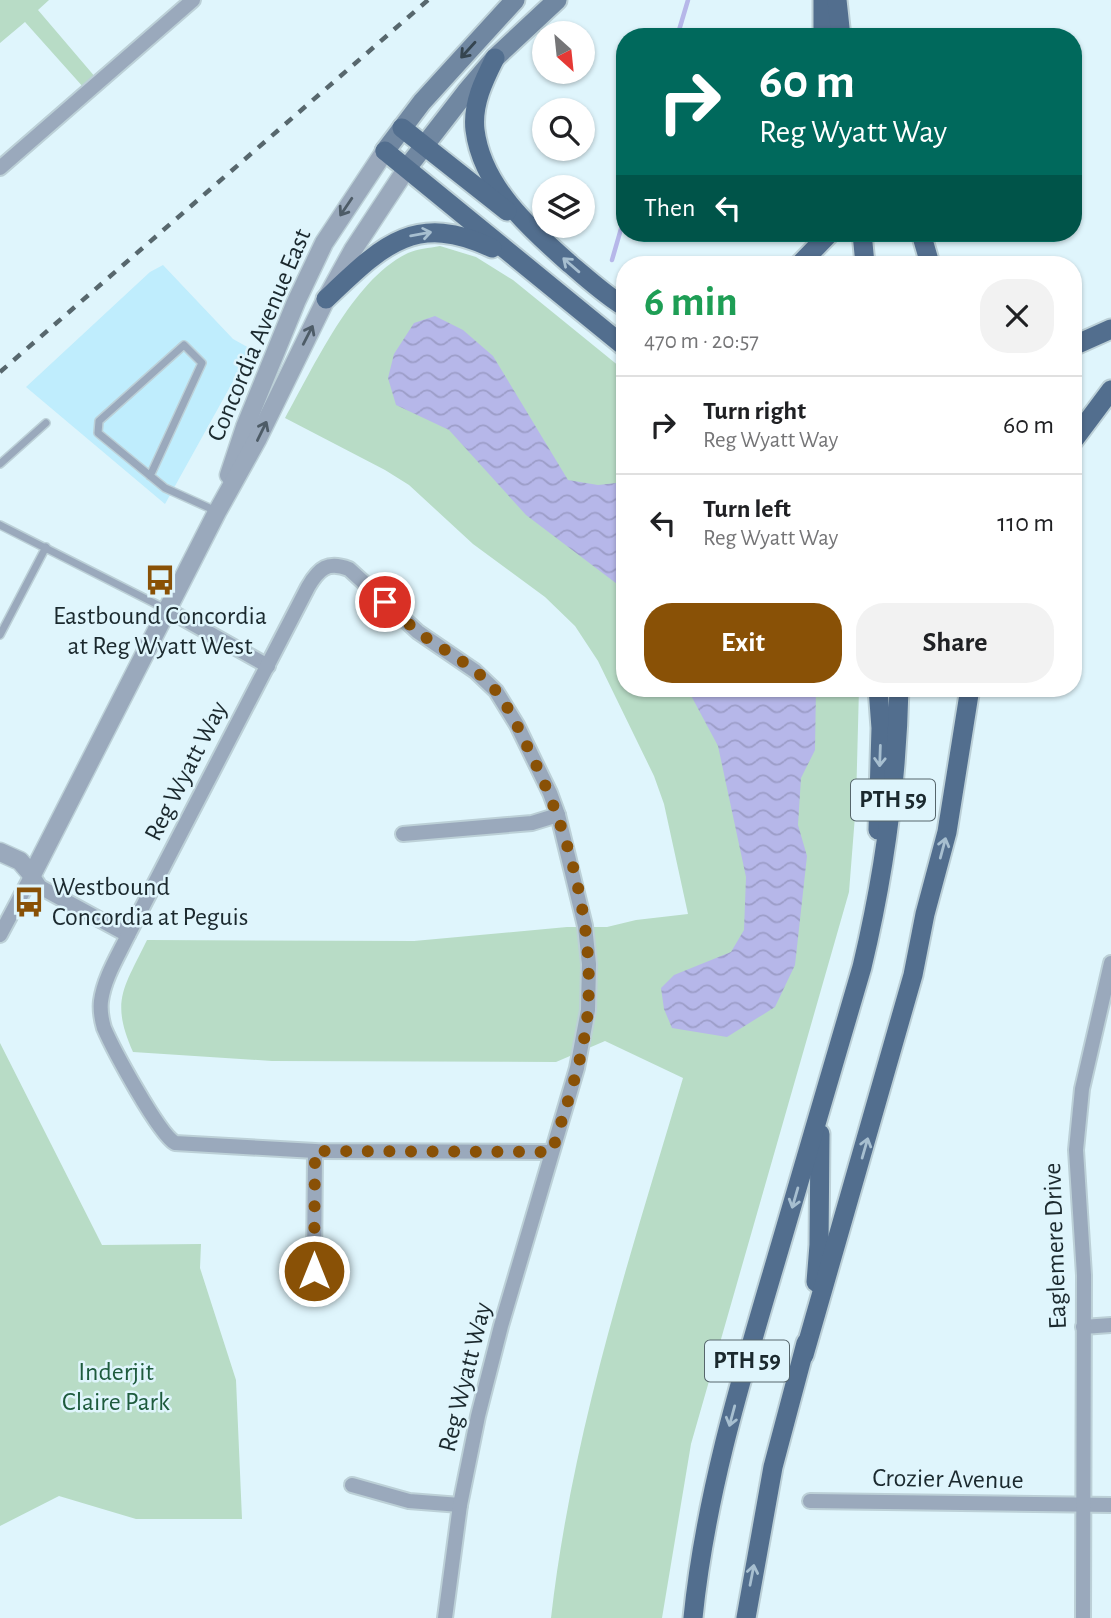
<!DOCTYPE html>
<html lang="en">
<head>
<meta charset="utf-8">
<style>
	body { margin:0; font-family:"Alegreya Sans",sans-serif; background:#f2f2f2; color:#202124; height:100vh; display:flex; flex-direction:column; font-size:26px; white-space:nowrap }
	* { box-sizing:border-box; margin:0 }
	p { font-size:23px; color:#757577 }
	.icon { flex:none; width:38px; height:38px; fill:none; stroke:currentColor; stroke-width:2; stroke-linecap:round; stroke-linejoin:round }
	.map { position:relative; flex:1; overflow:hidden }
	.panel { position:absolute; left:616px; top:256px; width:466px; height:441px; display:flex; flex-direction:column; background:#fff; border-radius:28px; box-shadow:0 2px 5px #0004 }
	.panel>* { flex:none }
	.guide { position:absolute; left:616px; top:28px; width:466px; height:214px; border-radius:28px; box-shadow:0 2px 5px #0004; background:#00695c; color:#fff; overflow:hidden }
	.needle { width:46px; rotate:153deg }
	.buttons { position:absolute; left:532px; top:21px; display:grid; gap:14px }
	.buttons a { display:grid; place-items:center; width:63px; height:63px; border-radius:50%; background:#fff; box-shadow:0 2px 5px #0004; font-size:35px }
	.pin { position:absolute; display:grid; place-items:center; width:60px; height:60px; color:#fff; margin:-30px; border:4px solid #fff; border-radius:50%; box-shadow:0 2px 7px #0007 }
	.me { position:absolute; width:77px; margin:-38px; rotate:0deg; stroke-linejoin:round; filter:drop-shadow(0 0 5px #0008) }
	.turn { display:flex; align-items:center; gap:24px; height:147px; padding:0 28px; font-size:32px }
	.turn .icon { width:91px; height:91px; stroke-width:2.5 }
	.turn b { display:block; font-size:49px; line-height:60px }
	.then { display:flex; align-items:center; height:66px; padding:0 28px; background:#0003; gap:14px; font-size:26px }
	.round { display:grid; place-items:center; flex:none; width:74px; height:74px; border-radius:28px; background:#f2f2f2 }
	.headline { display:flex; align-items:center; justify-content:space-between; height:119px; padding:0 28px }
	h1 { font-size:42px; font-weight:700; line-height:52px; color:#1e9e55 }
	.cta { display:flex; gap:14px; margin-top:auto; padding:14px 28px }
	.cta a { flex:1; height:80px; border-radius:28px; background:#895106; color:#fff; font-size:28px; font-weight:700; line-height:80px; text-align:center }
	.cta a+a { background:#f2f2f2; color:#202124 }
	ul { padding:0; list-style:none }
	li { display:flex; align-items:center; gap:21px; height:98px; padding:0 28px; border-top:2px solid #e0e0e0 }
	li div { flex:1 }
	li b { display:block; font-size:26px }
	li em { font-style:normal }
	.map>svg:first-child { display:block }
	.built { fill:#bfedfd }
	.park { fill:#b8dcc6 }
	.water { fill:url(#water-waves) }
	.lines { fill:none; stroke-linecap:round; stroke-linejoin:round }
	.stream { stroke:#b6b7e9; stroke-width:4.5 }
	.service-casing { stroke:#bcd0d7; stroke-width:10 }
	.minor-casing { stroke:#bcd0d7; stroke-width:18 }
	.tertiary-casing { stroke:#bcd0d7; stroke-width:21 }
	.secondary-casing { stroke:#bcd0d7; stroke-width:23 }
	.primary-casing { stroke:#bcd0d7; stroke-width:23 }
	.service { stroke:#9aa9bc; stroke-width:7 }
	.minor { stroke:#9aa9bc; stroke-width:14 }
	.tertiary { stroke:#9aa9bc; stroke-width:18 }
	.secondary { stroke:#7087a1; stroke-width:19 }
	.primary { stroke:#526e8e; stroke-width:19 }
	.rail { stroke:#57676d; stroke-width:4.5; stroke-dasharray:9 9; stroke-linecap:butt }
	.oneway { stroke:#354550 }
	.oneway2 { stroke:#4e5c67 }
	.oneway3 { stroke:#a7bfd0 }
	.route { stroke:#895106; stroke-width:12; stroke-dasharray:0 21.6 }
	.labels { text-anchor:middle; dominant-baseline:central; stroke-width:5; stroke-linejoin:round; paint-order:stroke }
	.shield { fill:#dff5fc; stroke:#56666c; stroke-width:2 }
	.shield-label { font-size:24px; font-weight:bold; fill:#1b292e }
	.street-label { font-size:26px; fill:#1b292e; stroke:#dff5fc }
	.poi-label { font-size:26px; fill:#1b292e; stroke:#dff5fc }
	.park-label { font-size:26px; fill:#1e5b3d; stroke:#dff5fc }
</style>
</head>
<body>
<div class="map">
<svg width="1111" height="1618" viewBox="0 0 1111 1618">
	<defs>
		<pattern id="water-waves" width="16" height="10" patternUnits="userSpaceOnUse" patternTransform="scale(1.75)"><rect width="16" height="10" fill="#b6b7e9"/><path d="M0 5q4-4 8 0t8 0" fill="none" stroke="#9c9dc8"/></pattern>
	</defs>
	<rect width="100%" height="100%" fill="#dff5fc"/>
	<path class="built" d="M163,265L233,339L251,349L165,504L26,387L150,272Z"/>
	<g class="park">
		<path d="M0,0H49L38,10L96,78L84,88L25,22L0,43Z"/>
		<path d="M440,246L476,257L513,280L625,371V688H859L856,803L849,892L691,1444L662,1618H551C572,1433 630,1256 683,1078L605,1041L556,1062L272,1061L133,1052C110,1000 124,988 147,940L414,941L567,927H607L636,920L688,914L664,804L654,776L598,661L575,626L545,597L473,544L409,485L385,470L285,418C314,367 353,279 408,253C417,249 429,248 440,246Z"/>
		<path d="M0,1043L102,1245L201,1244L200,1268L236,1380L242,1519H136L59,1496L0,1526Z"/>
	</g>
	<g class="water">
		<path d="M435,316L463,330L493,356L568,480L598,485L625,482V590L526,515L449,430L396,405L388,378L394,354L414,323Z"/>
		<path d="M687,688H816L815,750L801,778L798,825L807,856L795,965L775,1007L727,1037L672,1028L664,1009L661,988L674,975L731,952L744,930L746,877L718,746Z"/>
	</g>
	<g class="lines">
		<g class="stream">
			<path d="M677,37L688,0"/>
			<path d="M612,260L625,215"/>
		</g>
		<g class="service-casing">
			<g id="service">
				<path d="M0,464L46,423"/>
				<path d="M150,476L202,363L184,345L99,421L98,433L165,488L216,511"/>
				<path d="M0,525L168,610"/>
				<path d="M0,635L46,547"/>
			</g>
		</g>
		<g class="minor-casing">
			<g id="minor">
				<path d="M0,168L193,0"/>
				<path d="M168,610L268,666"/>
				<path d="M403,834L532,823L558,815"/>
				<path d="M0,935L32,875L40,887L128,935"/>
				<path d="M314,1271L315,1151"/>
				<path d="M1083,1327L1111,1325"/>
				<path d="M352,1485L409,1501L460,1505"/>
				<path d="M810,1501L1111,1505"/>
				<path d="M445,1618L460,1505L478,1416L501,1326L577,1068L588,1010L589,964L585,926L558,815L550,793L517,725L496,691L475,671L418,632L349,569C328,561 319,568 308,587L128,935C118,956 104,978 101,1001C100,1009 102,1021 104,1028C113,1049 158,1133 175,1143L315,1151L552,1152"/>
				<path d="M1083,1618L1084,1275L1076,1150L1082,1089L1111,963"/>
			</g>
		</g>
		<g class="tertiary-casing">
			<g id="tertiary">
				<path d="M229,475L245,427L296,302L324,243L385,151"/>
				<path d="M0,852L20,861L32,875L217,512L257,440L326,299L353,250L407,168"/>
			</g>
		</g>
		<g class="secondary-casing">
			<g id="secondary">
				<path d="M385,151L422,102L515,0"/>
				<path d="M407,168L466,92L495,58L557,0"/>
			</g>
		</g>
		<g class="primary-casing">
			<g id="primary">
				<path d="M823,0V37"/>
				<path d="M837,0L841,37"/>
				<path d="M495,58C484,80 472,104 475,130C482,186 529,228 570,264C588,279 605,295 625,307"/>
				<path d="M402,128L507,211"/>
				<path d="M385,151L625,347"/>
				<path d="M862,233L865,264"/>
				<path d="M921,233L930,264"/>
				<path d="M800,264L830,233"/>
				<path d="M326,299C381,247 414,211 492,248"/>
				<path d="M1073,346L1111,329"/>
				<path d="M1073,441L1111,390"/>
				<path d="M878,830L881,728L878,688"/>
				<path d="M816,1282L819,1245L820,1134"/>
				<path d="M804,1355L913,975L925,914L947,832L970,688"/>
				<path d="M693,1618C705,1498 740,1382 774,1267C804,1167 833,1067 862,967C884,875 897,783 899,688"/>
				<path d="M746,1618L773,1467L806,1343"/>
			</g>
		</g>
		<use href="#service" class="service"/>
		<use href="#minor" class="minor"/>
		<use href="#tertiary" class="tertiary"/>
		<use href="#secondary" class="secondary"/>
		<use href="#primary" class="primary"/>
		<path class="rail" d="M0,372L428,0"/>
	</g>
	<defs><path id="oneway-shaft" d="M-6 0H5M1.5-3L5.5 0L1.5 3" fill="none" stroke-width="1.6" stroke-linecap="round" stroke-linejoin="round" transform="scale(1.75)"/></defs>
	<use class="oneway" href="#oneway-shaft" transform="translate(468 50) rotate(132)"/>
	<g class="oneway2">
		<use href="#oneway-shaft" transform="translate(346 207) rotate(124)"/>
		<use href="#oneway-shaft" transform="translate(308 335) rotate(-63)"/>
		<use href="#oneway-shaft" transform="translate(262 431) rotate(-64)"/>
	</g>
	<g class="oneway3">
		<use href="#oneway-shaft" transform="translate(421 234) rotate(-10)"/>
		<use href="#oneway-shaft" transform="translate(571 265) rotate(-139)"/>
		<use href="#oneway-shaft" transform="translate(880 756) rotate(92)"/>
		<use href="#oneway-shaft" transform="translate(943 848) rotate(-75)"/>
		<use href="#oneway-shaft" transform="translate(865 1148) rotate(-74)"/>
		<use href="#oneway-shaft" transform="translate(795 1198) rotate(106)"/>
		<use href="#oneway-shaft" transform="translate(732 1416) rotate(105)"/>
		<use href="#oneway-shaft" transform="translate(752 1575) rotate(-79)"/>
	</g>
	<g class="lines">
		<path class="route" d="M314,1271L315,1151L552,1152C566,1105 585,1056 588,1008C594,917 566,822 525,742C517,725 508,706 496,691C477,667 446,652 421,634C408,624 397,613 385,602"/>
	</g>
	<defs>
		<g id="bus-bare" transform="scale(2.415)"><path d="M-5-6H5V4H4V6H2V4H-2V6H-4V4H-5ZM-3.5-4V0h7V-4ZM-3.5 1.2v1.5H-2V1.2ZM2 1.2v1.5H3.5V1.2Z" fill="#895106" stroke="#dff5fc" stroke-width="2.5" paint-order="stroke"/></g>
	</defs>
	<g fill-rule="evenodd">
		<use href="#bus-bare" x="160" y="580"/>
		<use href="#bus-bare" x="29" y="902"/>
	</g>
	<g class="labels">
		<g class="shield">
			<rect x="851" y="779.5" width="84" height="41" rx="5"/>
			<rect x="705" y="1340.5" width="84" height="41" rx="5"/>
		</g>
		<g class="shield-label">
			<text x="893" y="800">PTH 59</text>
			<text x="747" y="1361">PTH 59</text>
		</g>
		<g class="street-label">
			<text transform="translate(259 335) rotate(-67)">Concordia Avenue East</text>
			<text transform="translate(186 771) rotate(-63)">Reg Wyatt Way</text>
			<text transform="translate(1055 1246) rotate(-92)">Eaglemere Drive</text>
			<text transform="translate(465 1377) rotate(-76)">Reg Wyatt Way</text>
			<text transform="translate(948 1479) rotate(1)">Crozier Avenue</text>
		</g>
		<g class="poi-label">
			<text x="160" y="616">Eastbound Concordia<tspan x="160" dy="30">at Reg Wyatt West</tspan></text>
			<text x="52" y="887" text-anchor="start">Westbound<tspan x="52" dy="30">Concordia at Peguis</tspan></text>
		</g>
		<g class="park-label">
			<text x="116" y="1372">Inderjit<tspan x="116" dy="30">Claire Park</tspan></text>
		</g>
	</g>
</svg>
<div class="buttons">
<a><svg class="needle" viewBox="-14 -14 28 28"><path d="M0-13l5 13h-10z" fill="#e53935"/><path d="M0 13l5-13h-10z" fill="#757577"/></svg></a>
<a><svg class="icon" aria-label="search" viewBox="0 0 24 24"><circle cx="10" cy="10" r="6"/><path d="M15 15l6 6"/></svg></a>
<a><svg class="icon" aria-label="layers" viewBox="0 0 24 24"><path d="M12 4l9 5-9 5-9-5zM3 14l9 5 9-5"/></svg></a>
</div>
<div class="pin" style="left:385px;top:602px;background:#d93025"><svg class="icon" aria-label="arrive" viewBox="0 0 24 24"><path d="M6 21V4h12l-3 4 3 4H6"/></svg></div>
<svg class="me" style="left:314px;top:1271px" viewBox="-20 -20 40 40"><circle r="17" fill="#895106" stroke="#fff" stroke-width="3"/><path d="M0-11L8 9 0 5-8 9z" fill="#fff"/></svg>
<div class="guide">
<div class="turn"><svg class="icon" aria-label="right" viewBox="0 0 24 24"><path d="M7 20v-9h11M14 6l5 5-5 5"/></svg><div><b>60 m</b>Reg Wyatt Way</div></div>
<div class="then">Then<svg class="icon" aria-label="left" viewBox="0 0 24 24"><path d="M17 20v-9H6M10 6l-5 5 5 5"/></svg></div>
</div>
<section class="panel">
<div class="headline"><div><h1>6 min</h1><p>470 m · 20:57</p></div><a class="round"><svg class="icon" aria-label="close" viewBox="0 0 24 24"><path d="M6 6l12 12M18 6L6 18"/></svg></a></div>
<ul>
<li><svg class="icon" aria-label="right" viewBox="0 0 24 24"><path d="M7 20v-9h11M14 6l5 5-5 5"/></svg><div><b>Turn right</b><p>Reg Wyatt Way</p></div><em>60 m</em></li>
<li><svg class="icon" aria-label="left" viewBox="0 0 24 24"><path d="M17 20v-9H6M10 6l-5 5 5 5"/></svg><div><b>Turn left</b><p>Reg Wyatt Way</p></div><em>110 m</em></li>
</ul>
<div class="cta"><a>Exit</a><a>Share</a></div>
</section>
</div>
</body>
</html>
